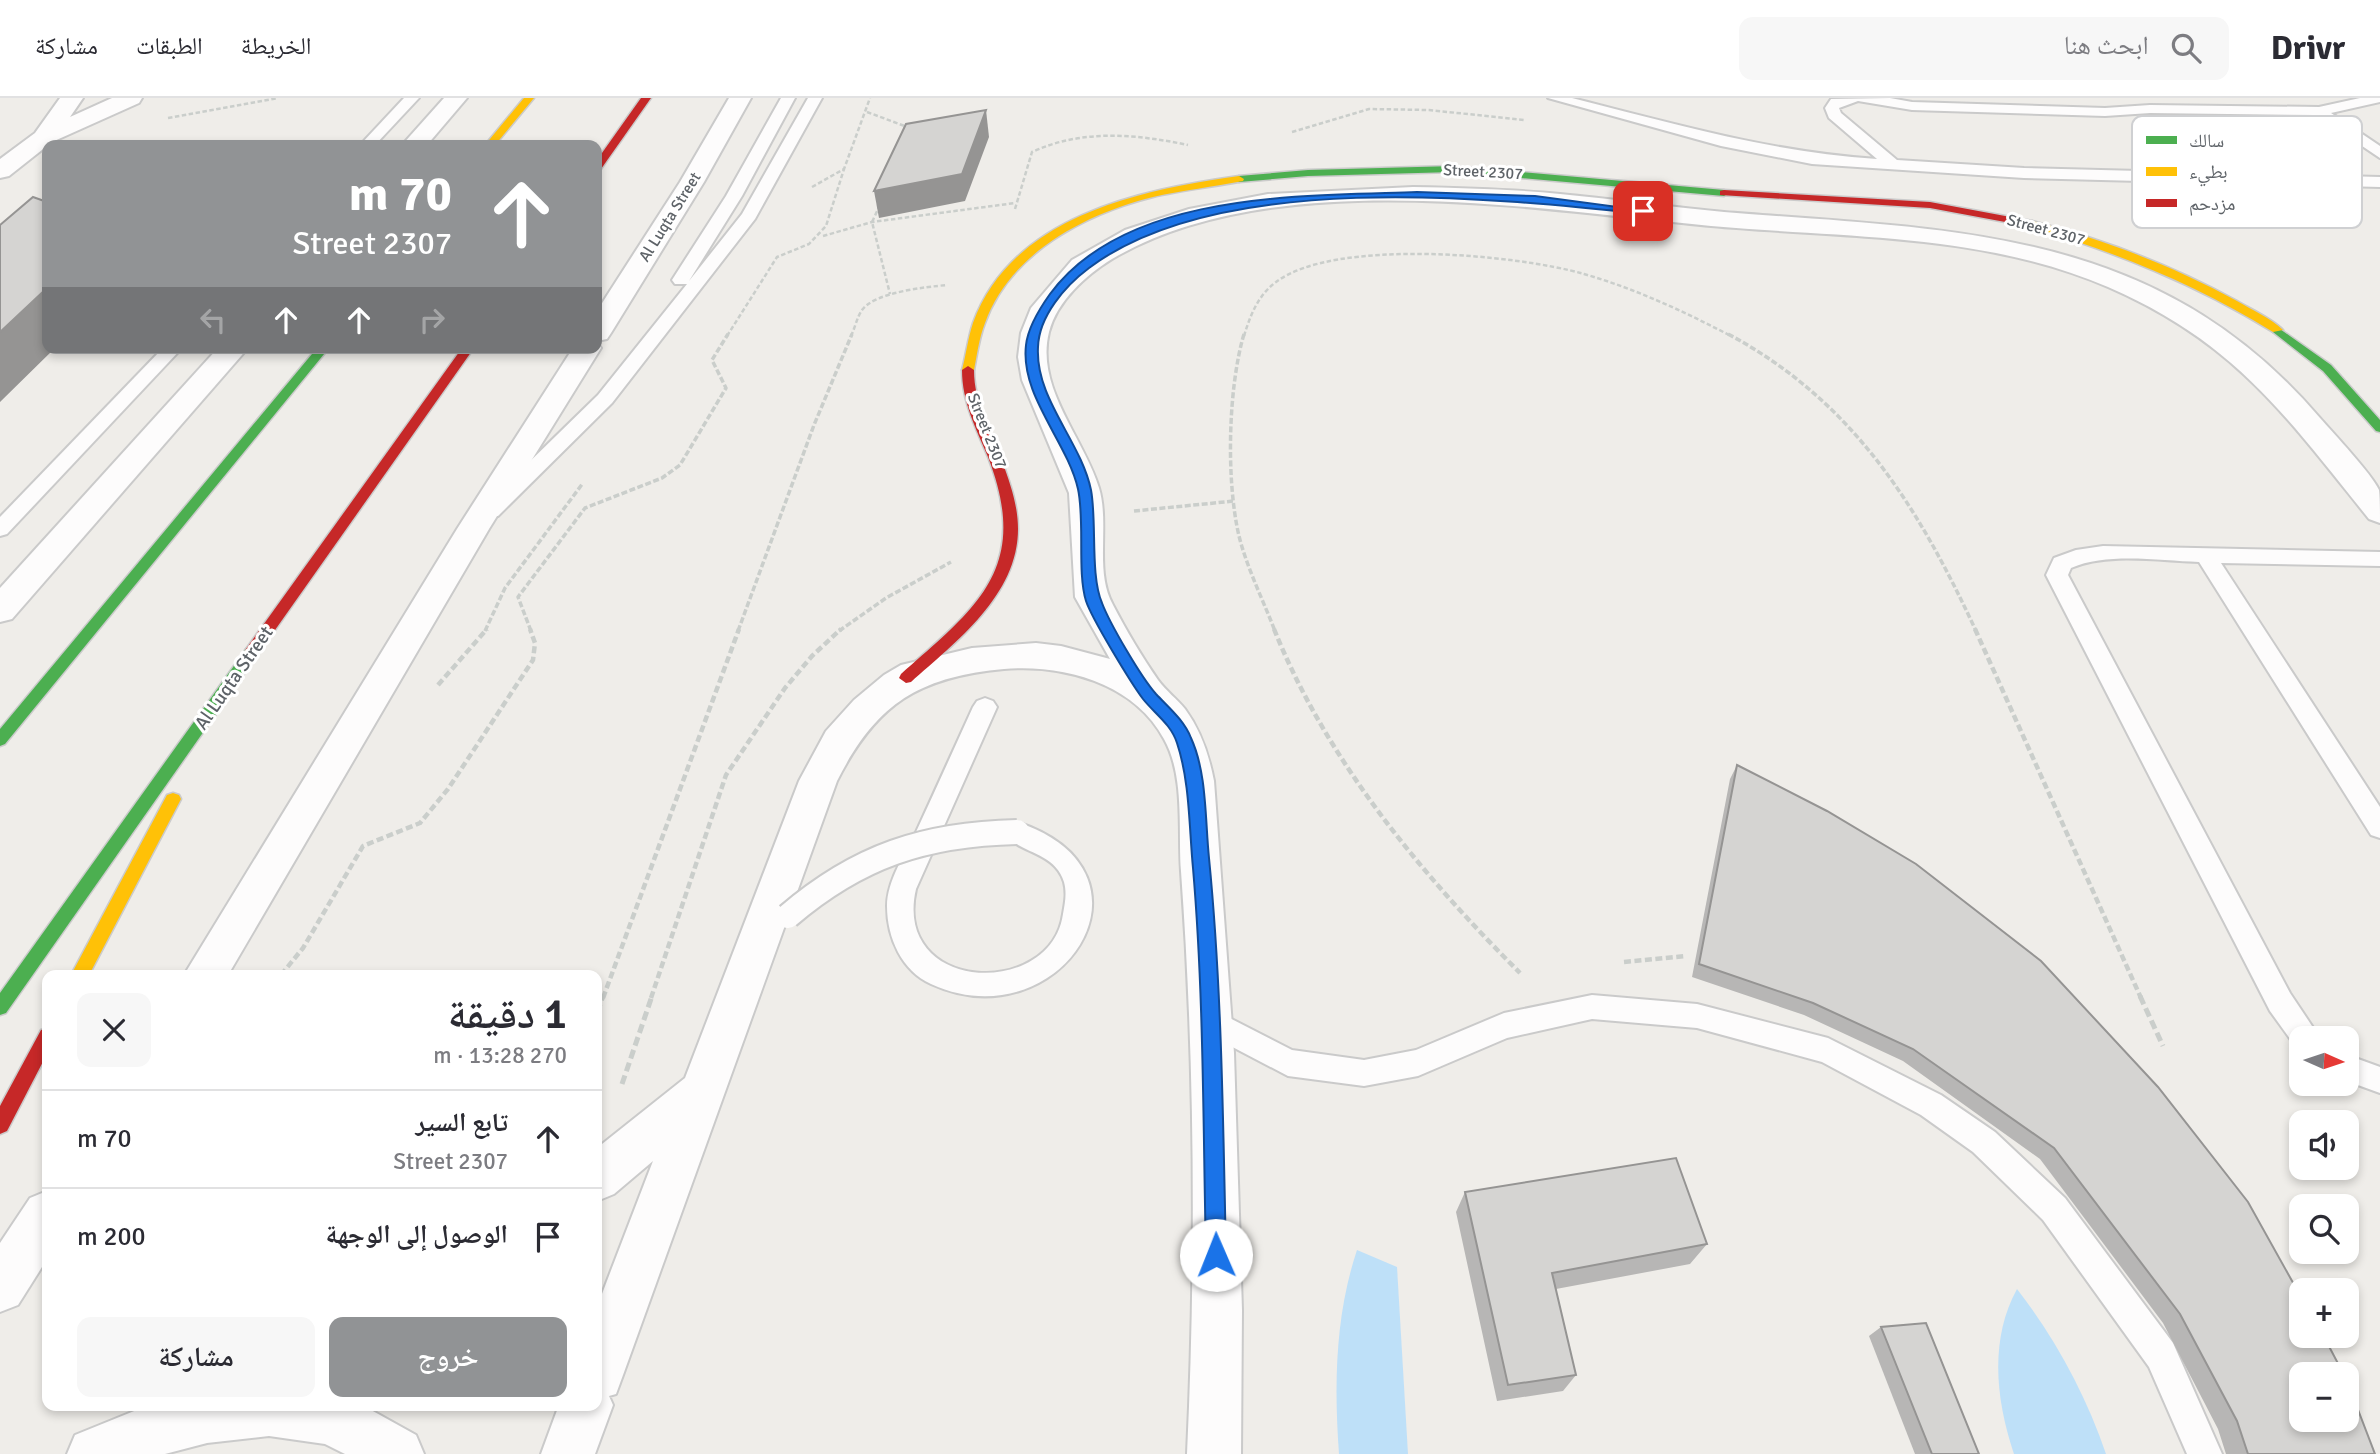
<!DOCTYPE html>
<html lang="ar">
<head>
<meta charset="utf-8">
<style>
	body { margin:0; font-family:Signika,"Noto Naskh Arabic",sans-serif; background:#f7f7f7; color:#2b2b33; direction:rtl; height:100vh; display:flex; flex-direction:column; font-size:26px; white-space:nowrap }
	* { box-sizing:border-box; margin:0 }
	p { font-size:23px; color:#7c7c81 }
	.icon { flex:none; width:38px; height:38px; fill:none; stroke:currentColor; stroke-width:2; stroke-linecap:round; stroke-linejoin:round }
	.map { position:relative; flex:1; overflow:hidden; direction:ltr }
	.sheet { position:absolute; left:42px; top:872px; width:560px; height:441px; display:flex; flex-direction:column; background:#fff; border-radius:14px; box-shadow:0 4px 10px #0003; direction:rtl }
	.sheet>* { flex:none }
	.top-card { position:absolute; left:42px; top:42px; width:560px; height:214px; border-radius:14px; box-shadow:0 4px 10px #0003; direction:rtl; background:#919395; color:#fff; overflow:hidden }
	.needle { width:46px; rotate:93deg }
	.tools { position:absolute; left:2289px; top:928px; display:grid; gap:14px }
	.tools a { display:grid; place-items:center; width:70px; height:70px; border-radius:14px; background:#fff; box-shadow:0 4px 10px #0003; font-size:35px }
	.pin { position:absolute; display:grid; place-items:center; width:60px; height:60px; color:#fff; margin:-30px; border-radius:14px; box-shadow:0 4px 10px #0006 }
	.me { position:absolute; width:77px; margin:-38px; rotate:359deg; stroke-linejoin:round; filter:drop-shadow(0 0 5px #0008) }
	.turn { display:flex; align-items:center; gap:24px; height:147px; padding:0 35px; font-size:32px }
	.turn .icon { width:91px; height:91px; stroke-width:2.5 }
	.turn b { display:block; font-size:49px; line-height:60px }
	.lanes { display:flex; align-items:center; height:66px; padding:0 35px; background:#0003; justify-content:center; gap:35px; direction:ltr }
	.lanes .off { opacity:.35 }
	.round { display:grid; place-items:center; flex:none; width:74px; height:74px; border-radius:14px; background:#f7f7f7 }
	.summary { display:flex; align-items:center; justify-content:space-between; height:119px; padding:0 35px }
	h1 { font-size:42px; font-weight:600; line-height:52px }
	.primary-button { display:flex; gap:14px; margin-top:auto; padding:14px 35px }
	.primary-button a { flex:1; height:80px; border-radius:14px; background:#919395; color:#fff; font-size:28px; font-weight:600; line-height:80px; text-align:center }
	.primary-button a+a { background:#f7f7f7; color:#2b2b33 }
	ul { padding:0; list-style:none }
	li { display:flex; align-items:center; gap:21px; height:98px; padding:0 35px; border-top:2px solid #e1e1e2 }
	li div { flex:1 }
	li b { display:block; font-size:26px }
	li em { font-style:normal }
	header { display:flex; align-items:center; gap:42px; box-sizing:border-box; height:98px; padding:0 35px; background:#fff; border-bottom:2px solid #e1e1e2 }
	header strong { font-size:33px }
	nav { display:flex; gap:38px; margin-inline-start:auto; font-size:24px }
	.search { width:490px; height:63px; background:#f7f7f7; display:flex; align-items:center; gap:18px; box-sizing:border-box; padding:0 24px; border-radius:14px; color:#7c7c81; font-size:26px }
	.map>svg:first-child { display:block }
	.water { fill:#bee0f8 }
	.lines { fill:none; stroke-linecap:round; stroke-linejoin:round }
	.lane-casing { stroke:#cacaca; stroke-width:4 }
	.street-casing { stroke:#cacaca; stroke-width:4 }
	.fast-casing { stroke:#cbcbcb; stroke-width:3 }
	.slow-casing { stroke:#cbcbcb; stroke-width:3 }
	.jam-casing { stroke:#cbcbcb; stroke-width:3 }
	.path-far3 { stroke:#cacecb; stroke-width:2.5; stroke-dasharray:4.5 2.5; stroke-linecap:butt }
	.path-far2 { stroke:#cacecb; stroke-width:3.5; stroke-dasharray:6 2.5; stroke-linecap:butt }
	.path-far1 { stroke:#cacecb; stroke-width:4.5; stroke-dasharray:7 3.5; stroke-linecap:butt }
	.path { stroke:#cacecb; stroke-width:5; stroke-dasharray:9 4.5; stroke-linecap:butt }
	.lane { fill:#fdfcfc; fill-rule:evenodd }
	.street { fill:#fdfcfc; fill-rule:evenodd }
	.fast { fill:#4caf50; fill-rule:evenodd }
	.slow { fill:#ffc107; fill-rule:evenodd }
	.jam { fill:#c62828; fill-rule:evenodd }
	.lane-bridge-casing { stroke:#cacaca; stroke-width:28; stroke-linecap:butt }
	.lane-bridge { stroke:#fdfcfc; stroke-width:24 }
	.wall { fill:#b7b6b5 }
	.shaded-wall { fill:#959493 }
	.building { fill:#d5d4d2; stroke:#959493; stroke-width:2 }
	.route { fill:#1a73e8; stroke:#114b97; stroke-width:2 }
	.labels { text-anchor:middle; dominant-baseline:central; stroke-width:6; stroke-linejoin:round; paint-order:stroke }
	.far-street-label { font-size:16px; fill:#5e6368; stroke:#fff }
	.street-label { font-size:19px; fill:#5e6368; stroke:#fff }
	.key { fill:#fff; stroke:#cfd0d2; stroke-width:2 }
	.key-label { font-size:19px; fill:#5e6368 }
</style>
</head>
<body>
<header>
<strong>Drivr</strong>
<div class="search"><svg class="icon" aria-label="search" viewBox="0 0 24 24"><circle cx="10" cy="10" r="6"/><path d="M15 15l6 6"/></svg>ابحث هنا</div>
<nav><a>الخريطة</a><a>الطبقات</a><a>مشاركة</a></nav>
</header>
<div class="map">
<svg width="2380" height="1356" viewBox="0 0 2380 1356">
	<rect width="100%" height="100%" fill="#efede9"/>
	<g class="water">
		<path d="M1357,1152L1397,1169L1408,1356H1339C1334,1287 1335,1218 1357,1152Z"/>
		<path d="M2017,1191C2055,1240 2086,1297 2106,1356H2014C1996,1303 1989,1242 2017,1191Z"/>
	</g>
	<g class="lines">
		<g class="lane-casing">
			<g id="lane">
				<path d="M404,0H419L375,47H360Z"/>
				<path d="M781,0H795L742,98L689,183L742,116L808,0H822L755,121L612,305L498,418H484L481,413L484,408L598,297L687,186H675L672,182L726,98Z"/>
				<path d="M1548,0H1572C1675,26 1771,54 1877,61L1829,20L1825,10L1831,1L1890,0L1912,4L2105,10L2150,7L2319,9L2360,0H2380V4L2331,15L2380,48V60L2316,17L2150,15L2105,18L1912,12L1858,3L1839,10L1841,15L1897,62L2024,70L2380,79V89L2024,80L1812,66L1721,48Z"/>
				<path d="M163,250H182L7,436L0,438V419Z"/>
				<path d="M2103,448L2380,454V468L2221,465L2380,709V740L2371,737L2199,464C2160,463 2108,454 2071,470L2068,477L2290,895L2320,940H2301V951L2296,949L2270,913L2046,477L2054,460L2076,452Z"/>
				<path d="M985,600L993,603L997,609L916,791C892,895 1051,901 1063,816C1065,805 1067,795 1064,784C1055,753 1015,755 1004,734L1008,727L1017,724C1172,775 1059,945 931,886C902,873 887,840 887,808C887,783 905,756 916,734C935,693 954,651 973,609L977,603Z"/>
				<path d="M1592,897L1697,906L1828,940L1941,997L1995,1034L2065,1100L2173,1245L2222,1356H2187L2149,1269L2043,1122L1973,1054L1921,1017L1822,964L1697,930L1592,921L1507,940L1418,978L1364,988L1288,978L1202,933L1198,924L1202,915L1212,911L1292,952L1364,962L1416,952L1504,915Z"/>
				<path d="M2347,957L2380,969V995L2347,983Z"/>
			</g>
		</g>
		<g class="street-casing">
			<g id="street">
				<path d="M60,0H83L70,19L112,0H142L139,5L52,44L9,78L0,80V61L35,35Z"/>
				<path d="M444,0H467L427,47H402Z"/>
				<path d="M729,0H751L704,84L611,235L607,241L597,243V213L680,84Z"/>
				<path d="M1413,89C1462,90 1511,91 1560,96C1615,101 1669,109 1724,114C1953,132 2157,129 2320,320C2333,335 2372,376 2379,392C2380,400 2380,415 2380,425L2369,421C2286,318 2235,244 2108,189C1983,135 1844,140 1711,128C1533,111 1273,66 1112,161C1086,177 1057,203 1049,234C1035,290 1084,340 1099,390C1110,427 1094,473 1113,507C1126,532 1142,559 1158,582C1166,593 1177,601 1185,611C1201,633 1209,657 1214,683L1234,955L1242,1212L1241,1356H1187C1196,1163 1195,966 1181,773C1178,732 1185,678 1164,641C1134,585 1063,566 1004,571C918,579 876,606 837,683L623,1277L616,1296L609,1298L613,1307L595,1356H541L559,1307H597V1209L653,1063L614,1096L597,1103V1050L685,980L799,683L826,633L854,602L884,577L901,567L972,550L1036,545L1061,548L1110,561L1075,499L1069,395L1022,282L1018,259L1021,235L1031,210L1072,162L1125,132L1189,111L1268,96Z"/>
				<path d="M597,244L601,250L489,431L228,877H184L457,431L573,250H597Z"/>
				<path d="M218,250H248L12,521L0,524V490Z"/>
				<path d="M47,1093V1161L18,1207L0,1214V1145L30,1100Z"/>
				<path d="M149,1307H362L416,1337L424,1356H345L325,1346L269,1338L207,1345L165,1356H67L75,1337Z"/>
			</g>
		</g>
		<g class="fast-casing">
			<g id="fast">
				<path d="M1454,68L1724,92L1729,95L1724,98L1454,74L1308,78L1239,84L1234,81L1239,78L1308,72Z"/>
				<path d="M2277,229L2331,267L2380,322V334L2376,333L2323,273L2273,234V230Z"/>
				<path d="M317,250H329L5,646L0,648V631Z"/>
				<path d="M251,550L258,555L256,559L6,915L0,917V895L246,551Z"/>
			</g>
		</g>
		<g class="slow-casing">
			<g id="slow">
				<path d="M524,0H534L495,47H485Z"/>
				<path d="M1239,78L1244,81L1243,83C1213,89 1183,92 1153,99C1085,116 1010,155 985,225C979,240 977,257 974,272L972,275H964L962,272C966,257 968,240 973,225C1012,118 1140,92 1239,78Z"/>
				<path d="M2032,123C2103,141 2173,168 2237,203C2252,212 2271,220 2283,232L2273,234C2196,186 2115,154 2028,128L2027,126Z"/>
				<path d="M173,695L179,697L181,701L89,877H71L167,697Z"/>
			</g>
		</g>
		<g class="jam-casing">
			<g id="jam">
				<path d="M641,0H651L601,71L597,72V62Z"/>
				<path d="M1724,92L1930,104L2032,123L2037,126L2032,129L1930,110L1720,97V93Z"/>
				<path d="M462,250H474L256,559H246L244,555L246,551Z"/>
				<path d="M968,268L974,272C974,306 991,332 1002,363C1010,385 1018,407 1018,431C1018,497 956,544 911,584L906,585L899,580L901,576C978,508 1031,470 988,359C976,330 962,304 962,272Z"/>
				<path d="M47,930V956L7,1033L0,1036V1008L41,932Z"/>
			</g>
		</g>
		<g class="path-far3">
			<path d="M867,14L910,30"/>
			<path d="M168,20L278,0"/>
			<path d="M1292,34L1369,11L1429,12L1524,22"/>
			<path d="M812,89L844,71L870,0"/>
			<path d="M880,107L872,124L890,196"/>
			<path d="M1015,111L1032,54C1082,31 1135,36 1188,47"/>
			<path d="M823,138L872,124L1015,105"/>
			<path d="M727,238L777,159L809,146L826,128L844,71"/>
			<path d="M851,238C855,230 857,219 862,212C875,194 926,189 947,187"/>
			<path d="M1244,238C1250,218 1258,197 1276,184C1334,140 1515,156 1584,176C1636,191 1683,213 1731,238"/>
		</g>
		<g class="path-far2">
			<path d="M1244,236C1228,290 1226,383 1239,438C1247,470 1263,502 1275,533"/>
			<path d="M1728,236C1853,303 1918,408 1976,533"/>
			<path d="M1134,413L1234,403"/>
			<path d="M485,533L505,490L583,385"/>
			<path d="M531,533L518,499L585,410L662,380L680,367L726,290L712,262L728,236"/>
			<path d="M738,533L814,327L852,236"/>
			<path d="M839,533L886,500L951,464"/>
		</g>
		<g class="path-far1">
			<path d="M1274,531C1327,663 1421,776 1520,875"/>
			<path d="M1975,531L2141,900"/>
			<path d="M438,587L487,531"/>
			<path d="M1624,864L1686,858"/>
			<path d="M281,877L303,850L363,748L420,725L448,691L533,562L535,545L530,531"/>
			<path d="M603,900L739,531"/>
			<path d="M651,900L726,677L785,590L812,558L841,531"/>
		</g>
		<g class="path">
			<path d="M2140,898L2163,948"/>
			<path d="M597,915L603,898"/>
			<path d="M622,986L652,898"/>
		</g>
		<use href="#lane" class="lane"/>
		<use href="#street" class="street"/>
		<use href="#fast" class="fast"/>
		<use href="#slow" class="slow"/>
		<use href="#jam" class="jam"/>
		<g class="lane-bridge-casing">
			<path id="lane-bridge" d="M788,818C858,758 925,736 1017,734"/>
		</g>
		<use href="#lane-bridge" class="lane-bridge"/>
	</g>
	<g class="wall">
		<path d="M1737,667L2375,1356H2226L2218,1331L2163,1225L2040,1061L1903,963L1804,917L1692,879L1730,681Z"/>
		<path d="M1465,1094L1707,1146L1690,1166L1556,1191L1576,1277L1563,1293L1497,1303L1456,1114Z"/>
		<path d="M1881,1229L1979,1356H1915L1869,1238Z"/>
	</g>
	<g class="shaded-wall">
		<path d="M986,12L989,39L965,103L879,120L874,93Z"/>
		<path d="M47,190V250H55L0,304V234Z"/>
	</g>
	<g class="building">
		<path d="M986,12L962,76L874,93L906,26Z"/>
		<path d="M33,99L47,104V190L0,234V127Z"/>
		<path d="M1737,667L1827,713L1916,766L2041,863L2158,989L2248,1104L2301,1199V1237H2323L2343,1275L2344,1276H2301V1321H2347V1283L2375,1356H2248L2237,1323L2180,1216L2054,1050L1913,951L1813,905L1699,866Z"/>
		<path d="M1676,1060L1707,1146L1552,1175L1576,1277L1508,1287L1465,1094Z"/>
		<path d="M1926,1225L1979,1356H1932L1881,1229Z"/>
	</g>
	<path class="route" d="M1417,94L1535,98L1648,113L1643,116C1487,99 1219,72 1089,170C1065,188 1039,218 1038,249C1035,301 1081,343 1091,392C1097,424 1090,477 1102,505C1110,526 1141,579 1156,596C1168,609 1184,622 1191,640C1207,675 1205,721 1209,760C1222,892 1223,1025 1226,1157L1223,1164L1216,1167L1209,1164L1206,1157C1203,1028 1204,899 1193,770C1189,729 1190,684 1177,645C1171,626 1154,615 1143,601C1131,585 1092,521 1086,503C1077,474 1085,423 1078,391C1067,343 1020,298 1026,247C1028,229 1040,210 1050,196C1126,93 1302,98 1417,94Z"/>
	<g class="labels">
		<g class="far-street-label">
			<text transform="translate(1483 74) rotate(3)">Street 2307</text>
			<text transform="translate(670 119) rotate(-58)">Al Luqta Street</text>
			<text transform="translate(2046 132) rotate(15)">Street 2307</text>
			<text transform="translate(987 333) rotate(68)">Street 2307</text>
		</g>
		<g class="street-label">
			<text transform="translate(234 580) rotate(-55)">Al Luqta Street</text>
		</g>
	</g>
	<rect x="2132" y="18" width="230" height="112" rx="10" class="key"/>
	<rect x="2146" y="38" width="31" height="8" fill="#4caf50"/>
	<rect x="2146" y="69" width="31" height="9" fill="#ffc107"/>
	<rect x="2146" y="101" width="31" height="8" fill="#c62828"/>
	<g class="key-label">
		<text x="2189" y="49">سالك</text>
		<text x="2189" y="80">بطيء</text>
		<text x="2189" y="112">مزدحم</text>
	</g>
</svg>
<div class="tools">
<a><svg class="needle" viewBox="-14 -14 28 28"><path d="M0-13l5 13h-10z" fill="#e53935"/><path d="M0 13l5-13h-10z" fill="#7c7c81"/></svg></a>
<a><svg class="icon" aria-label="sound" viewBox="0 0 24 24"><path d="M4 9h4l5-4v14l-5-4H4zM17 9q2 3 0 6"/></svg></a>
<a><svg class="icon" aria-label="search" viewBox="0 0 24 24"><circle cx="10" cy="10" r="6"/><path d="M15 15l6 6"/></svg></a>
<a>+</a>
<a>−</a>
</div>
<div class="pin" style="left:1643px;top:113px;background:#d93025"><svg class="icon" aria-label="arrive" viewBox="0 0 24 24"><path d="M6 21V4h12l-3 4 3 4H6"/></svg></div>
<svg class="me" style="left:1216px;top:1157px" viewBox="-20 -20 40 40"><circle r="19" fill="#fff"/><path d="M0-13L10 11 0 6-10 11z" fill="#1a73e8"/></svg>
<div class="top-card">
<div class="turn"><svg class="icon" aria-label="ahead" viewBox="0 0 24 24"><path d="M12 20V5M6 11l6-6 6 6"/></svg><div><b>70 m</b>Street 2307</div></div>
<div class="lanes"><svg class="icon off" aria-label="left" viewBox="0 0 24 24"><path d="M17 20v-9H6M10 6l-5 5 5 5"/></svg><svg class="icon" aria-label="ahead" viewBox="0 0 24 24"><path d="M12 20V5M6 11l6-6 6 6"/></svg><svg class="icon" aria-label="ahead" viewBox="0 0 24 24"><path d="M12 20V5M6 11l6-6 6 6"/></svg><svg class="icon off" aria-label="right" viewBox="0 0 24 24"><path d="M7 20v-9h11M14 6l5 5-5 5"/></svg></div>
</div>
<section class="sheet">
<div class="summary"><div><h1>1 دقيقة</h1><p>270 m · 13:28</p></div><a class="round"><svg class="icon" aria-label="close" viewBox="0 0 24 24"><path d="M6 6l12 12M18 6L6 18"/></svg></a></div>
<ul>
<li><svg class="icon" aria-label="ahead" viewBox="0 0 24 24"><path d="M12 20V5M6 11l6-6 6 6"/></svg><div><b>تابع السير</b><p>Street 2307</p></div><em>70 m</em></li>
<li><svg class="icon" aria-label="arrive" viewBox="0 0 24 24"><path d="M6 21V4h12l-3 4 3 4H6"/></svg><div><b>الوصول إلى الوجهة</b></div><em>200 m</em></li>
</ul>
<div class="primary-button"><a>خروج</a><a>مشاركة</a></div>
</section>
</div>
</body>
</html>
